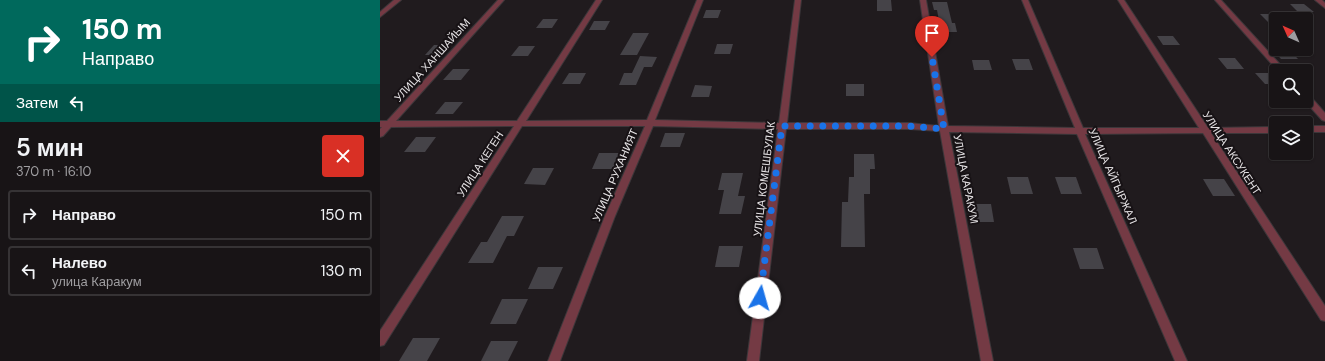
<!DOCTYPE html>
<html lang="ru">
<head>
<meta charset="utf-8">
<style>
	body { margin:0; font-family:"DM Sans",sans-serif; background:#211d1f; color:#f1f3f6; height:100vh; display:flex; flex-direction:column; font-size:15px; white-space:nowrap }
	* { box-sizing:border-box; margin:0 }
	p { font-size:13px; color:#9f9ea1 }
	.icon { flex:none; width:22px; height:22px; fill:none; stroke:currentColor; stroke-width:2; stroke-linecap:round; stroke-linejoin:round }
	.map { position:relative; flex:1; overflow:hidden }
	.details { display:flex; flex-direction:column; background:#181416; width:380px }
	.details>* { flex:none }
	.hud { background:#00695c; color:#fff; overflow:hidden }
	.needle { width:26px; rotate:315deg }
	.fabs { position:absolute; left:889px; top:12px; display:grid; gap:8px }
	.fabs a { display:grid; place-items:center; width:44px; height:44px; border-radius:4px; background:#181416; box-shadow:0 1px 3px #0004,0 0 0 1px #363335; font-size:20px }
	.pin { position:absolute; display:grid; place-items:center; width:34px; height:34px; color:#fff; margin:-41px -17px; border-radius:50% 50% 50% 0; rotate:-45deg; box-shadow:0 0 4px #0007 }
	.pin .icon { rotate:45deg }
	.me { position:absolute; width:44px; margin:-22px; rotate:7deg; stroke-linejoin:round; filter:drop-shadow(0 0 3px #0008) }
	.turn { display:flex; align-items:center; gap:14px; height:84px; padding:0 16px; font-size:18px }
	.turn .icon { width:52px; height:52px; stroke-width:2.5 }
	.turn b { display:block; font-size:28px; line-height:34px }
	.then { display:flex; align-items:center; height:38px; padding:0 16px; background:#0003; gap:8px; font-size:15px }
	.round { display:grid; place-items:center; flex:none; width:42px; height:42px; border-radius:4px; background:#211d1f }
	.headline { display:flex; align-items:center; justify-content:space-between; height:68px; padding:0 16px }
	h1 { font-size:24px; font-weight:600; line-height:30px }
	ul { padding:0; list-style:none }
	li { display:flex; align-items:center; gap:12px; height:50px; margin:0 8px 6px; padding:0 8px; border:2px solid #363335; border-radius:4px }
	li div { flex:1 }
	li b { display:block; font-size:15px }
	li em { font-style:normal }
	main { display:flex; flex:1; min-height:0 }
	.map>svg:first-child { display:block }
	.building { fill:#454348 }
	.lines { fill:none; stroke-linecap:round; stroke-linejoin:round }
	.minor-casing { stroke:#3c373a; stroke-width:2 }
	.minor { fill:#743a44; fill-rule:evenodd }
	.route { stroke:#1a73e8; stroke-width:7; stroke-dasharray:0 12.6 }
	.labels { text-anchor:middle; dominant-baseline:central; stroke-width:4; stroke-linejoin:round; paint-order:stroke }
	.street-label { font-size:11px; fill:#e6e3e5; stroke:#171215 }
</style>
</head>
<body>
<main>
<section class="details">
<div class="hud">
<div class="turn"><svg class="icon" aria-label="right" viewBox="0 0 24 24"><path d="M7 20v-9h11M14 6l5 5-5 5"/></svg><div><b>150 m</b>Направо</div></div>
<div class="then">Затем<svg class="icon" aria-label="left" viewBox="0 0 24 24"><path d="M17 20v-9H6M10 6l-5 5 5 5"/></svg></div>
</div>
<div class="headline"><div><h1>5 мин</h1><p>370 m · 16:10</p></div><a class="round" style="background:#d93025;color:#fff"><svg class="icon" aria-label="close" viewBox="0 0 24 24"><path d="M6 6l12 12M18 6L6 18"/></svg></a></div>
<ul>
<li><svg class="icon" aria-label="right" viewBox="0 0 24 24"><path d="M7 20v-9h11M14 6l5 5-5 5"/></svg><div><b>Направо</b></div><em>150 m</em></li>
<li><svg class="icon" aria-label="left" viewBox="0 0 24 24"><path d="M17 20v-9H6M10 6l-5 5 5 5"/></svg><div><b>Налево</b><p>улица Каракум</p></div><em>130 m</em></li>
</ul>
</section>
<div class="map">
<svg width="945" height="361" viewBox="0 0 945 361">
	<rect width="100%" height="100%" fill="#201b1e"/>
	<g class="building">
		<path d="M497,0H511L512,11H497Z"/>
		<path d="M552,2H567L572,23H575L577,32H561L557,10H554Z"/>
		<path d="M910,4H924L934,12H918Z"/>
		<path d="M326,10H341L338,18H323Z"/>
		<path d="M880,14H896V23H889Z"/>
		<path d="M163,19H178L172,28H156Z"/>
		<path d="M214,21H230L225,30H209Z"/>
		<path d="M253,33H269L257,55H240Z"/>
		<path d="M777,36H793L800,45H783Z"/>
		<path d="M337,44H353L350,54H334Z"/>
		<path d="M54,45H70L61,55H45Z"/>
		<path d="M139,46H155L148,56H131Z"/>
		<path d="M892,49H909L918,59H901Z"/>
		<path d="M260,56L277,57L272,67H264L256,85H239L244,73H252Z"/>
		<path d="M838,58H855L864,69H847Z"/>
		<path d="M632,59H649L653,70H636Z"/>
		<path d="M592,60H609L612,70H594Z"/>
		<path d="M73,69H90L81,80H63Z"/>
		<path d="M189,73H206L200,84H182Z"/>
		<path d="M875,73H893L896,77V84H885Z"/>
		<rect x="466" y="84" width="18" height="12"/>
		<path d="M315,85L332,86L329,97H311Z"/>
		<path d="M65,102H83L73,114H55Z"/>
		<path d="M285,133H305L300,147H280Z"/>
		<path d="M36,137H56L45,152H24Z"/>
		<path d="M219,153H239L233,169H212Z"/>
		<path d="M474,154H494L495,169H490V194H484L485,247H461L462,202H468L469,177H474Z"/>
		<path d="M153,168H174L165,185L144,184Z"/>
		<path d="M342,173H363L358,196H365L361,214H339L344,190H338Z"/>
		<path d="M627,177H648L653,194H631Z"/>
		<path d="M675,177H696L702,194H681Z"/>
		<path d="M823,179H844L855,196H833Z"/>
		<path d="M588,204H611L614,222H592Z"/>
		<path d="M122,216H144L134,236H127L113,263H88L101,242H107Z"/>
		<path d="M339,246H363L359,267H335Z"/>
		<path d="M693,248H717L724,269H700Z"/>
		<path d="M158,267H183L173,289H148Z"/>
		<path d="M122,299H148L136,324H110Z"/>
		<path d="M33,338H60L47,361H19Z"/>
		<path d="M111,341H138L128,361H101Z"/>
	</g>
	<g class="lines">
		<g class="minor-casing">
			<g id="minor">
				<path d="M14,0H21L0,17V12Z"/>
				<path d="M118,0H124L16,121H137L216,0H222L146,121L267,120L317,0H323L275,120L399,123L415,0H421L407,123H529L559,126L540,0H546L568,126L695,128L642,0H648L703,128H819L738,0H744L828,128L896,127V133H831L945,306V321L941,320L823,133L705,134L807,361H795L697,134L569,132L613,361H601L560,131L529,129H406L379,361H367L398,129L273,126L235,216L180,361H168L225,216L265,126H142L4,345L0,346V331L134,126L11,127L3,136L0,137V129L2,127H0V121H7Z"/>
				<path d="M835,0H841L906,71H898Z"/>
				<path d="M935,0H942L945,3V8Z"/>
				<path d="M926,95H929L945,113V121L942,120L925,101Z"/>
				<rect x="926" y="126" width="19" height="6"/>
			</g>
		</g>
		<use href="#minor" class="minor"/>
	</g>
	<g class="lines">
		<path class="route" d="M380,298L402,126H529L564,129L552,57"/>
	</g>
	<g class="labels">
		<g class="street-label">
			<text transform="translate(52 60) rotate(-48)">УЛИЦА ХАНШАЙЫМ</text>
			<text transform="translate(852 153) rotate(57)">УЛИЦА АКСУКЕНТ</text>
			<text transform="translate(100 164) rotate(-57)">УЛИЦА КЕГЕН</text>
			<text transform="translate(235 175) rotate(-67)">УЛИЦА РУХАНИЯТ</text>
			<text transform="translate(733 176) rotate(66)">УЛИЦА АЙГЫРЖАЛ</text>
			<text transform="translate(384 179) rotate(-83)">УЛИЦА КОМЕШБУЛАК</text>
			<text transform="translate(586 179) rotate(79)">УЛИЦА КАРАКУМ</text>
		</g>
	</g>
</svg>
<div class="fabs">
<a><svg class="needle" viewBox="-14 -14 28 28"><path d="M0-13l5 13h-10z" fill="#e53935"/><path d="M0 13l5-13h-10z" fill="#9f9ea1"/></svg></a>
<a><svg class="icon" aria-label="search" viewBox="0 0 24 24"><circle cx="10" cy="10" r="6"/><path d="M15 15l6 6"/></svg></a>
<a><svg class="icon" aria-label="layers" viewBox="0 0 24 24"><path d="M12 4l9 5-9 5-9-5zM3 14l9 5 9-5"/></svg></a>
</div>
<div class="pin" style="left:552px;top:57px;background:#d93025"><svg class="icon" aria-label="arrive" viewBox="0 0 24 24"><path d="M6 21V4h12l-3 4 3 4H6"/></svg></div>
<svg class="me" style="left:380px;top:298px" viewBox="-20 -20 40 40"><circle r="19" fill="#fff"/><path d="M0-13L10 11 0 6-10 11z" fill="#1a73e8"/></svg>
</div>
</main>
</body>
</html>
